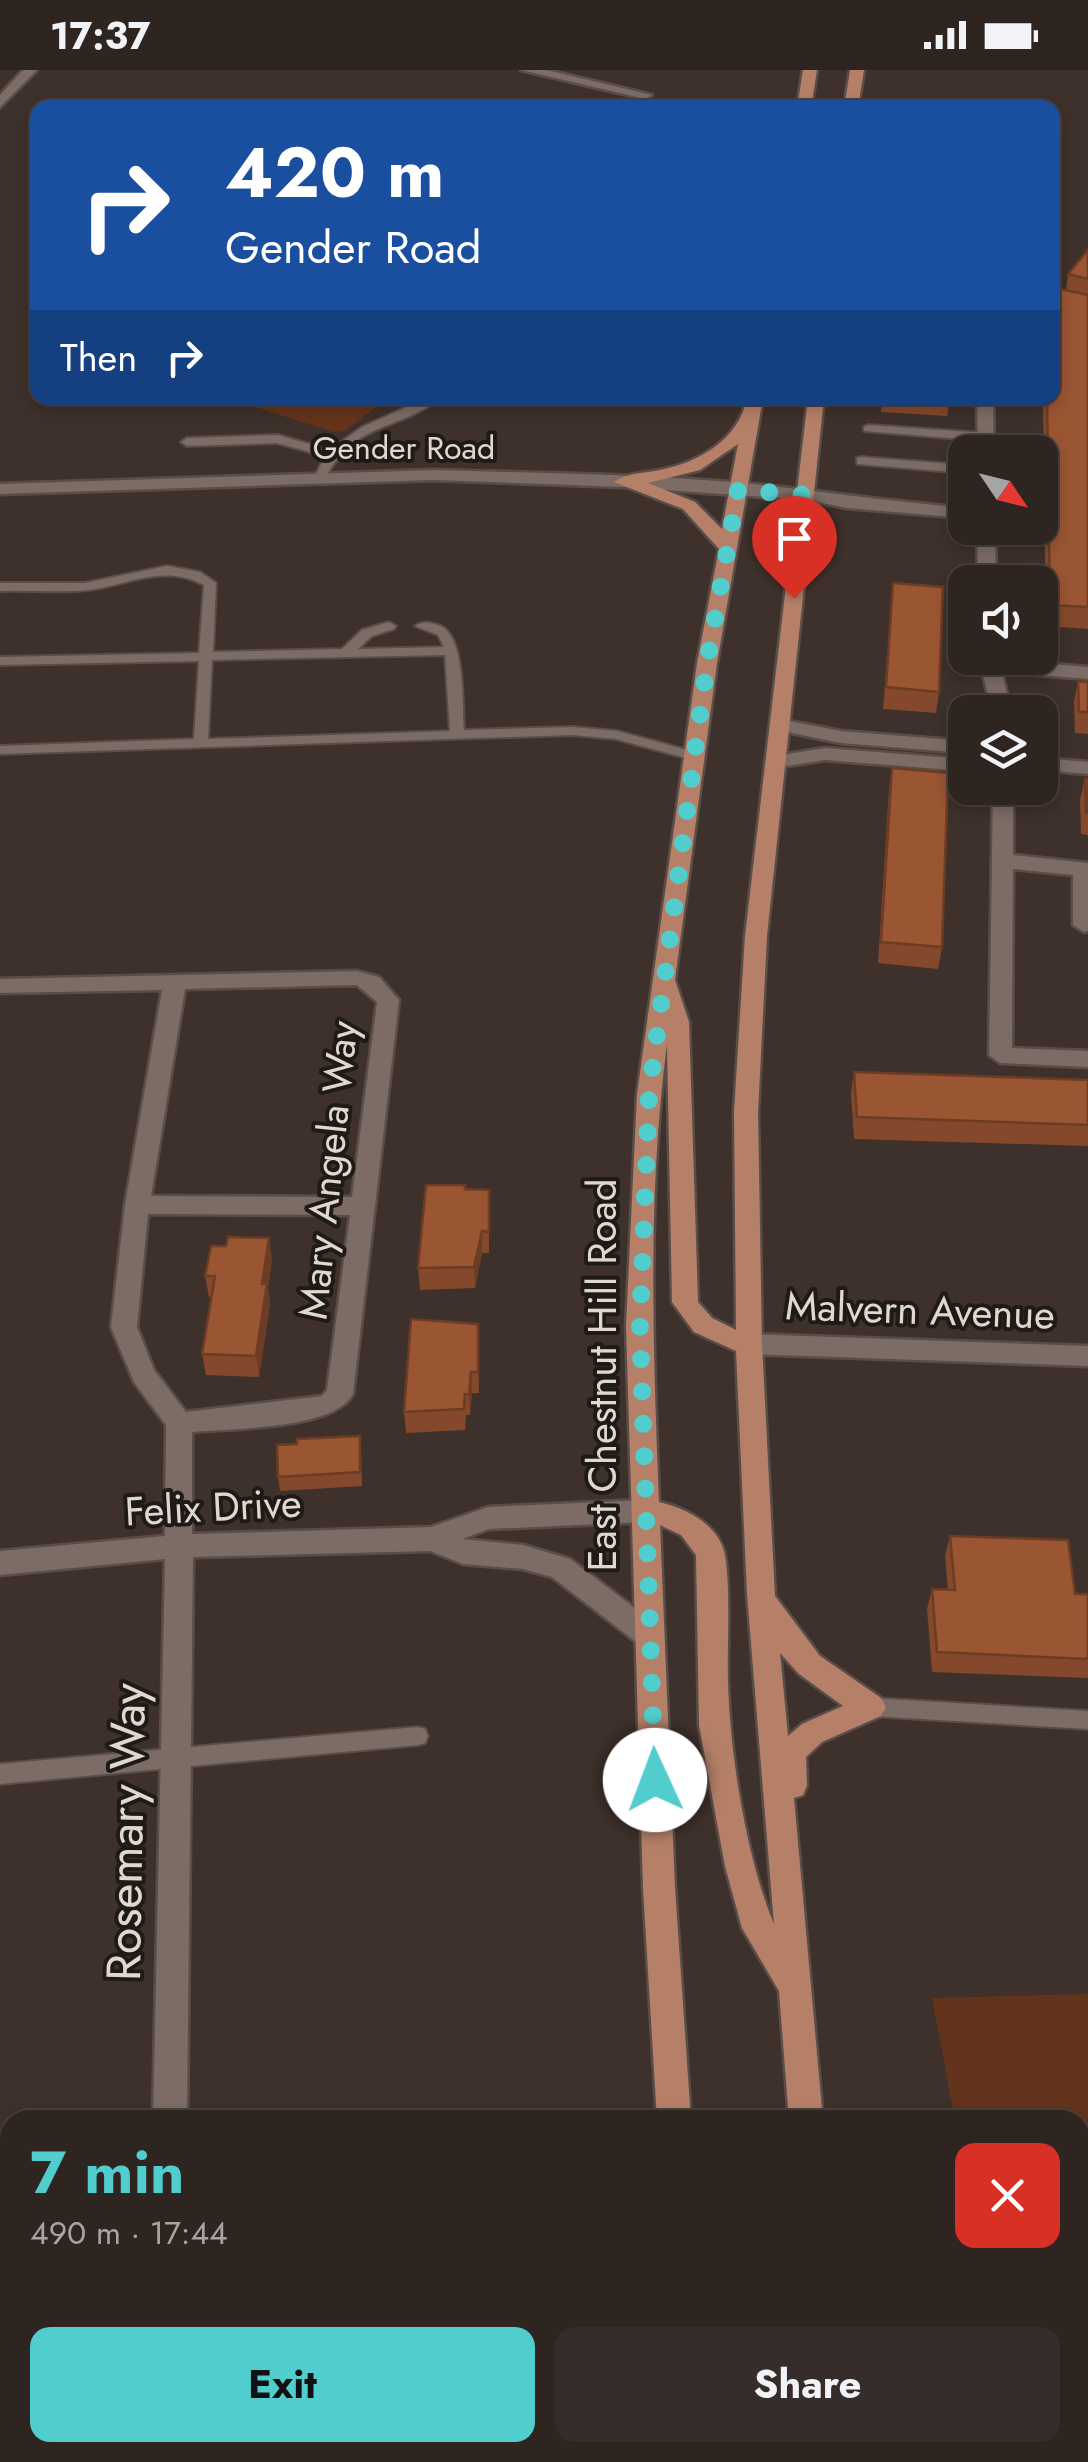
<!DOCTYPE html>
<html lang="en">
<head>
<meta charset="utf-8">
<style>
	body { margin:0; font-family:Jost,sans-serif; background:#362c29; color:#f1f3f6; height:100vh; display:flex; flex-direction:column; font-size:38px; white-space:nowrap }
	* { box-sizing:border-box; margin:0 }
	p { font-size:32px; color:#a7a4a5 }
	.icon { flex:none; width:55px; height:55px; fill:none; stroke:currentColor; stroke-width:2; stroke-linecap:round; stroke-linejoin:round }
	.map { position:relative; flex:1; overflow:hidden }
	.drawer { position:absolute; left:0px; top:2040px; width:1090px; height:352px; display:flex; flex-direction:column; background:#2e2420; border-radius:30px 30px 0 0; box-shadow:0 5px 15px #0003,0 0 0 2px #49413e }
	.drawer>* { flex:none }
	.hud { position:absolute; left:30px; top:30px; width:1030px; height:305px; border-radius:20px; box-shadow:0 5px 15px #0003,0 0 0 2px #49413e; background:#1a4fa0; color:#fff; overflow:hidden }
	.needle { width:65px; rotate:125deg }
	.fabs { position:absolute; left:948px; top:365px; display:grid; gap:20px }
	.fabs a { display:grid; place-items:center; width:110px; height:110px; border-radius:20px; background:#2e2420; box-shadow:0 5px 15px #0003,0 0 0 2px #49413e; font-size:50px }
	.pin { position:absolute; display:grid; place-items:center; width:85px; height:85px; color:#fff; margin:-102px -42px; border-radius:50% 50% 50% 0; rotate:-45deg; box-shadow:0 0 10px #0007 }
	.pin .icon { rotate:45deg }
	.me { position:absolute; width:110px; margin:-55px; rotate:358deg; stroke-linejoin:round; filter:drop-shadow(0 0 8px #0008) }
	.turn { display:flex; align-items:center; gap:35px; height:210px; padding:0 30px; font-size:45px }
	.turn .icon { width:130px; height:130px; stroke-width:2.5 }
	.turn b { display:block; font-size:70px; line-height:85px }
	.then { display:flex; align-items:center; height:95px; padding:0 30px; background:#0003; gap:20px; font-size:38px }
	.round { display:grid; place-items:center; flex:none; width:105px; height:105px; border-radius:20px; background:#362c29 }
	.headline { display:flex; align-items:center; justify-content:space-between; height:170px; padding:0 30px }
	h1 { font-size:60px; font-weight:700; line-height:75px; color:#52cdce }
	.action { display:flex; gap:20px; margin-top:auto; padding:20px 30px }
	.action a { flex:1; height:115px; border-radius:20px; background:#52cdce; color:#111; font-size:40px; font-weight:700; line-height:115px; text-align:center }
	.action a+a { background:#362c29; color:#f1f3f6 }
	.status { display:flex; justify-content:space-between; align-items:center; height:70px; padding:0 50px; background:#2e2420; direction:ltr }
	.status svg { height:28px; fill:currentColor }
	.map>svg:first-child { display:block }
	.green { fill:#64331b }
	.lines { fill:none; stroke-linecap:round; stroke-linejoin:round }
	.lane-casing { stroke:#594d49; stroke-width:4 }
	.street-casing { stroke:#594d49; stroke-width:5 }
	.primary-casing { stroke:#594d49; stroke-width:5 }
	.lane { fill:#7c6c65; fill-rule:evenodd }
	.street { fill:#7c6c65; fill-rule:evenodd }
	.primary { fill:#b58067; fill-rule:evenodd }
	.wall { fill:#84492c }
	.shaded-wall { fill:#6c3c24 }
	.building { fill:#9a5533; stroke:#6c3c24; stroke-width:2.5 }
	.route { stroke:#52cdce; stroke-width:18; stroke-dasharray:0 32.4 }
	.labels { text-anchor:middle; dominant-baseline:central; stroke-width:8; stroke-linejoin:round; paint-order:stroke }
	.far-street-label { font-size:32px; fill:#e0d7d3; stroke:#201a17 }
	.street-label { font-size:40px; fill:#e0d7d3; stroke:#201a17 }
	.near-street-label { font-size:48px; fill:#e0d7d3; stroke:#201a17 }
</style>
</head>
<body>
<div class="status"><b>17:37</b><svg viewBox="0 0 49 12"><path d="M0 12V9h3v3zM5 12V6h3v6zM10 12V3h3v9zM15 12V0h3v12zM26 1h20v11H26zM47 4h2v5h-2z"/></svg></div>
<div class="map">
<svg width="1088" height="2392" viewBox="0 0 1088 2392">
	<rect width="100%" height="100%" fill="#3e302a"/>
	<g class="green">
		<path d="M228,328H388L345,361L333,362Z"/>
		<path d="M1088,1924V2087H1080V2050H955L932,1928Z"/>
	</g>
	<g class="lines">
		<g class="lane-casing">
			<g id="lane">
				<path d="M427,328H441C396,362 353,351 324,411L320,412L314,408L325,386L277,373L187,376L181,372L187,368L278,365L330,380L362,357Z"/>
				<path d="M868,355L986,363L992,367L986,371L864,361V357Z"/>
				<path d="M861,387L965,395V403L857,394V388Z"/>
				<path d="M167,496L200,502L216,513L213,582L342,579L362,560L389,552L396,556L394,559L372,566L358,579L444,577L438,565L415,556C423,551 429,552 438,555C466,563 462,635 464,660L572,657L617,661L698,683L700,686L693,690L616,669L572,665L0,684V676L194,669L199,591L0,595V587L199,583L204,515C163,493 129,515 88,520C59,523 29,520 0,521V513H85ZM445,585L450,661L208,669L212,590Z"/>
				<path d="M871,1628L1088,1641V1659L871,1646L864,1643L861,1637L864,1631Z"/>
				<path d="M418,1657L425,1659L428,1666L425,1673L418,1675L0,1714V1694Z"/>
			</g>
		</g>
		<g class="street-casing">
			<g id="street">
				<path d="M23,0H37L0,37V25Z"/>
				<path d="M521,0H547L652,25L645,29Z"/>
				<path d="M977,328H993L994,382H978Z"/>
				<path d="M434,400C557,404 684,404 806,420C859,427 912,433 965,438V448L847,438L807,430L623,417L434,410L0,424V414Z"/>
				<path d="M977,458H995L996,512H978Z"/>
				<path d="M979,588L1088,597V609L1002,602L1011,642H992Z"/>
				<path d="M779,649L841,661L965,671V683L841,673L772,659V651Z"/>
				<path d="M825,678L965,689V701L825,690L775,698L765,692L775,686Z"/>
				<path d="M1040,688L1088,692V704L1040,700Z"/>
				<path d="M993,718H1013V785L1088,793V861L1084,862L1073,855V805L1013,799L1012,978L1088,981V997L1000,993L989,985Z"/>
				<path d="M357,901L379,907L399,930L353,1324C334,1360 231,1358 192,1362V1464L431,1457L488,1437L646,1430L656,1433L660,1441L656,1449L646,1452L489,1459L462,1469L523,1475L570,1489L660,1557L664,1566L660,1575L650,1578L640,1575L552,1507L523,1499L463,1494L430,1481L193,1487L187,2050H153L165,1489L0,1505V1481L165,1466L166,1355L134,1312L111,1257L125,1135L162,920L0,923V909ZM357,915L377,932L352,1127L151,1126L185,919ZM148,1144L350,1145L327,1320L322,1326L186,1342L154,1300L137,1257Z"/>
				<path d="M749,1264L1088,1276V1296L749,1284L740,1281L736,1274L740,1267Z"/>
				<path d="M147,2382H183L182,2392H146Z"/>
			</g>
		</g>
		<g class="primary-casing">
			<g id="primary">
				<path d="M803,0H817L811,38H797Z"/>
				<path d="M850,0H864L858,38H844Z"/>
				<path d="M747,328H763L717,593L675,910L689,952L698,1232L712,1248L736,1260L734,1042L745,866L808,328H824L767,866L758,1042L762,1274L775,1526L820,1586L881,1628L886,1637L881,1646L822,1672L806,1687L807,1715L803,1725L794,1728L823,2050H789L779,1921L742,1858L725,1796L699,1655L696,1485L681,1465L660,1455L675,1818L691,2050H657L643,1818L626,1256L637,1024L697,593L719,479L683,439L614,412C626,403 645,403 660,400C700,392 739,369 747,328ZM738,374L722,459L695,432L648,413L700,400ZM667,974L672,1232L694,1262L736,1281L747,1524L774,1854C746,1788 730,1684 728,1612C727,1580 731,1509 724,1481C716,1453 685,1438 659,1432C653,1280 647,1126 667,974ZM780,1583L799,1604L843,1636L802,1654L788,1666Z"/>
				<path d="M682,2382H718L720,2392H684Z"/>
				<path d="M837,2382H873L874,2392H838Z"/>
			</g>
		</g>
		<use href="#lane" class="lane"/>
		<use href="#street" class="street"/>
		<use href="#primary" class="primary"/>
	</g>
	<g class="wall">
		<path d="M1088,180V559L1046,556L1043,328H1052L1068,204Z"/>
		<path d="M882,328H950L947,346L881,342Z"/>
		<path d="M893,513L939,622L936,643L883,639Z"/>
		<path d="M1078,611L1088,612V664L1075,663L1074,632Z"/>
		<path d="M892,698L942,877L938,899L878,893L889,720Z"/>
		<path d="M1085,709H1088V765L1081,764L1080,730Z"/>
		<path d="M854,1002L1088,1010V1076L854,1069L851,1024Z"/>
		<path d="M466,1119L489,1120V1183H482L475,1218L420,1220L418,1198Z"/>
		<path d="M272,1189L268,1218L270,1234L259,1307L206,1305L202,1284L212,1227H209L205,1206Z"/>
		<path d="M478,1254L479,1323H472L470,1345H466L465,1360L406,1363L404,1342Z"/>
		<path d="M361,1380L362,1416L280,1421L278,1407Z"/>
		<path d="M950,1466L1075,1524H1088V1608L932,1602L927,1539L932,1519L948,1520L945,1486Z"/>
	</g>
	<g class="shaded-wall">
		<path d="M482,1161V1183L475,1218L474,1197Z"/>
		<path d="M269,1168L272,1189L268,1218L270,1234L259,1307L256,1286L262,1214Z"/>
		<path d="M471,1302L472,1323L470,1345L469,1325Z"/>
	</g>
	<g class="building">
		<path d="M1088,180V209L1068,204Z"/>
		<path d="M1056,218L1088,225V537L1050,535L1047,328H1052V222Z"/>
		<path d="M893,513L943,517L939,622L886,617Z"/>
		<path d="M1078,611L1088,612V642H1079Z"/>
		<path d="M892,698L948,703L942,877L881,872Z"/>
		<path d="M1085,709H1088V743H1086Z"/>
		<path d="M854,1002L1088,1010V1055L857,1047Z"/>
		<path d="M426,1115H465V1119L489,1120V1162L482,1161L474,1197L418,1198Z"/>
		<path d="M228,1167L269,1168L262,1214L267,1213L256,1286L202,1284L215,1206H205L211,1176H226Z"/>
		<path d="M411,1249L478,1254V1302H471L469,1325L465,1324L464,1339L404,1342Z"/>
		<path d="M360,1366V1402L278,1407L277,1375L297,1374V1369Z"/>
		<path d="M950,1466L1068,1470L1075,1524H1088V1589L937,1582L932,1519L955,1520Z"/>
	</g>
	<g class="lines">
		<path class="route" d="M655,1710L640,1256L649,1024L707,593L738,420L807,425L794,528"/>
	</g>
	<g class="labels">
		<g class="far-street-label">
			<text x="404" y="378">Gender Road</text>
		</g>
		<g class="street-label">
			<text transform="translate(328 1100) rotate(-84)">Mary Angela Way</text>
			<text transform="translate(920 1240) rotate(2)">Malvern Avenue</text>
			<text transform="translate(602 1305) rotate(-90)">East Chestnut Hill Road</text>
			<text transform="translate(213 1437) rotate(-3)">Felix Drive</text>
		</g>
		<g class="near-street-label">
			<text transform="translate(126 1762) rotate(-89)">Rosemary Way</text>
		</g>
	</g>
</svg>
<div class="fabs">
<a><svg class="needle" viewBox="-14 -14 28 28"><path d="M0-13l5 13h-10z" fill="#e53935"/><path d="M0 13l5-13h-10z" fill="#a7a4a5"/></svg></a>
<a><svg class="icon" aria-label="sound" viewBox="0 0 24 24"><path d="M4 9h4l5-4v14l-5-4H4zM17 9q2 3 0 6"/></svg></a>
<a><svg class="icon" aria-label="layers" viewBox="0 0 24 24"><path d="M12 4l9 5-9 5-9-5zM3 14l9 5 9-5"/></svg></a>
</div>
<div class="pin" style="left:794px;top:528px;background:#d93025"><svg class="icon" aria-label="arrive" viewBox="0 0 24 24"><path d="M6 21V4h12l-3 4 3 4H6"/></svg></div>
<svg class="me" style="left:655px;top:1710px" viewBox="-20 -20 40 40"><circle r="19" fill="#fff"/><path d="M0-13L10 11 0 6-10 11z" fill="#52cdce"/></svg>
<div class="hud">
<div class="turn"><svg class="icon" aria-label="right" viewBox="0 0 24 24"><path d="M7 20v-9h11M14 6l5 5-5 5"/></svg><div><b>420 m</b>Gender Road</div></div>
<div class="then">Then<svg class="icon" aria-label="right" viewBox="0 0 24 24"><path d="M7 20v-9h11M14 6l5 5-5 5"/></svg></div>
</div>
<section class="drawer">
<div class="headline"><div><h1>7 min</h1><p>490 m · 17:44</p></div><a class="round" style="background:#d93025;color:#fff"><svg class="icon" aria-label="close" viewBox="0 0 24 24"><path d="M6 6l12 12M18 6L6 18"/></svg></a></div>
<div class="action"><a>Exit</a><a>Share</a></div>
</section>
</div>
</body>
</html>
